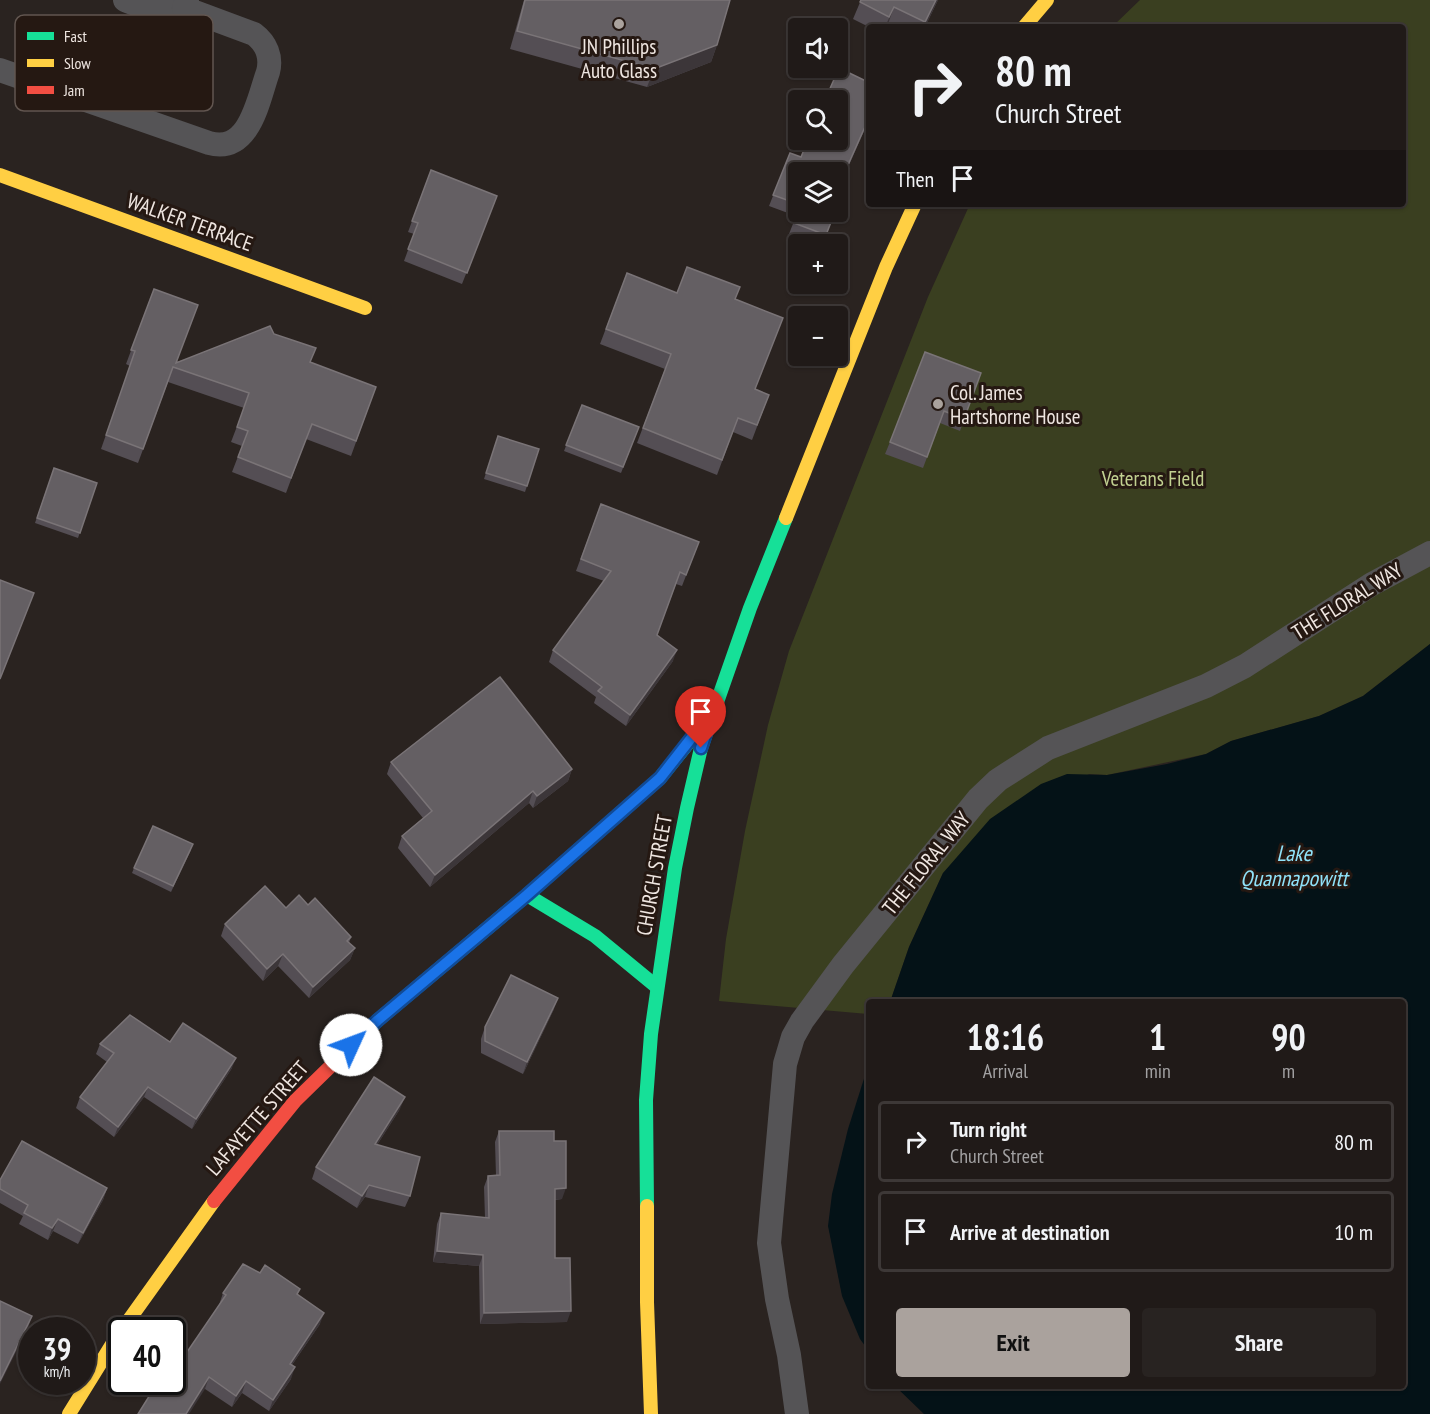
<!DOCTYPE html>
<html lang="en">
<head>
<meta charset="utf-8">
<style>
	body { margin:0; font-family:"PT Sans Narrow",sans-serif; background:#282321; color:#f1f3f6; height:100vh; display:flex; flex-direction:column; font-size:22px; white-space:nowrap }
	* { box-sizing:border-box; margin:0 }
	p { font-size:20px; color:#a2a1a2 }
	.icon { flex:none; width:33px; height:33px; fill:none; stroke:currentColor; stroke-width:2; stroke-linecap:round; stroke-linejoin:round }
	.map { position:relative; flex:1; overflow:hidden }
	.panel { position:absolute; left:866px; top:999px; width:540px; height:390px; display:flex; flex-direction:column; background:#201a18; border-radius:6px; box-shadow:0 2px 4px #0004,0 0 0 2px #3d3837 }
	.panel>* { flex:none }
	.hud { position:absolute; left:866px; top:24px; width:540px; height:183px; border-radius:6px; box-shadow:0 2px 4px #0004,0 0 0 2px #3d3837; background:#201a18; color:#f1f3f6; overflow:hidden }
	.controls { position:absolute; left:788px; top:18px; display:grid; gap:12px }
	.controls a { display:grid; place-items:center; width:60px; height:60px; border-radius:6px; background:#201a18; box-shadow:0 2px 4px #0004,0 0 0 2px #3d3837; font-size:30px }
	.speed { position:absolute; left:18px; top:1317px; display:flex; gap:12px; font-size:30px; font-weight:700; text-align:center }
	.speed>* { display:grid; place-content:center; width:78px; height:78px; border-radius:50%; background:#201a18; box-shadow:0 2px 4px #0004,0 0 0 2px #3d3837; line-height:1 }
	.speed small { font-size:15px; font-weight:400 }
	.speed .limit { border:3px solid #111; border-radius:9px; background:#fff; color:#111 }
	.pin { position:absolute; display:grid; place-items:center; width:51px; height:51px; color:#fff; margin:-62px -26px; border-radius:50% 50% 50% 0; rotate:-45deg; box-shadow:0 0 6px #0007 }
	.pin .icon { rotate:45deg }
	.me { position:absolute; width:66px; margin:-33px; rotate:47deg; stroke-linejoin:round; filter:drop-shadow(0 0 4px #0008) }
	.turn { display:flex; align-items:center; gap:21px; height:126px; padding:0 30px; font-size:27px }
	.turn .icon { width:78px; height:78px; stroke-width:2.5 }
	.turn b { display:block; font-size:42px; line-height:51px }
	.then { display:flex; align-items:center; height:57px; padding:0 30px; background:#0003; gap:12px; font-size:22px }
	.eta { display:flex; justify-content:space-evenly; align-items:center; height:102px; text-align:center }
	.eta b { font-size:36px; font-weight:800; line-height:42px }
	.cta { display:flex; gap:12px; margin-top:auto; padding:12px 30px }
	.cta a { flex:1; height:69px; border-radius:6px; background:#aaa29d; color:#111; font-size:24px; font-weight:800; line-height:69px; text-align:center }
	.cta a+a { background:#282321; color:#f1f3f6 }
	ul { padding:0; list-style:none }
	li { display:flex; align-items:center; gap:18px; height:81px; margin:0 12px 9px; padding:0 18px; border:3px solid #3d3837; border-radius:6px }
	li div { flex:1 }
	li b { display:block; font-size:22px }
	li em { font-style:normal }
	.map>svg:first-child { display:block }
	.green { fill:#3a3f20 }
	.water { fill:#041217 }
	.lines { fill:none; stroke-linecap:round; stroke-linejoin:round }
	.lane { stroke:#555456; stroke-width:24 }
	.fast { stroke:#16e098; stroke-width:14 }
	.slow { stroke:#ffcf43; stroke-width:14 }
	.jam { stroke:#f24e42; stroke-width:14 }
	.wall { fill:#544e54 }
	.shaded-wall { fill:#3c3639 }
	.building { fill:#645f63; stroke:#7a7477; stroke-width:1.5 }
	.route-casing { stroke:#114b97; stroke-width:15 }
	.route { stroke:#1a73e8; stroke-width:10 }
	.poi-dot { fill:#aaa29d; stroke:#251812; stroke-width:2 }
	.labels { text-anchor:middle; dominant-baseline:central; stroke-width:6; stroke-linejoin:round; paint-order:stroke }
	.poi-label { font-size:21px; fill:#efe6e1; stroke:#251812 }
	.street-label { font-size:21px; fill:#efe6e1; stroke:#251812 }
	.park-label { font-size:21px; fill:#c2d191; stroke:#251812 }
	.water-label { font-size:22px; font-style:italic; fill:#90e2f9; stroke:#251812 }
	.key { fill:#251812; stroke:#625650; stroke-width:1.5 }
	.key-label { font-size:16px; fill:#efe6e1 }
</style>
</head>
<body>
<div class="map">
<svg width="1430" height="1414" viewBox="0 0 1430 1414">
	<rect width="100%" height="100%" fill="#2a2320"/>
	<path class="green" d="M1140,0H1430V644L1363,696L1319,716L1231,741L1206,754L1107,775L1089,774L943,873L909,947L890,1002H868V1014L719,1001L726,939L745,831L768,725L789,651L928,297L970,204H1402V27H1112Z"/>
	<g class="water">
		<path d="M1430,644V1414H924L895,1386H1402V1002H890L909,947L943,873L990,819L1041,784L1067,774L1107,775L1167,764L1206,754L1231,741L1319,716L1363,696Z"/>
		<path d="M868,1066V1350L860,1339L842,1296L828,1226L832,1194L848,1129Z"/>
	</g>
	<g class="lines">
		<g class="lane">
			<path d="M125,0C148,9 159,15 184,8"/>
			<path d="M0,70L209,143C250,154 258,100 268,72C272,57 266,43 254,34L184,8L187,0"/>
			<path d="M797,1414L789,1355L777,1299L769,1243L785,1064L793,1037L802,1021L843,965L978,799L998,780L1048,748L1206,686L1245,666L1372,584L1430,553"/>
		</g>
		<g class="fast">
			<path d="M527,895L595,936L657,987"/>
			<path d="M338,1059L378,1020L527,895L660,778L701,727"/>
			<path d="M647,1206L646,1100L651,1034L675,868L687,808L701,748L750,608L786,518"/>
		</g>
		<g class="slow">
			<path d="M1024,27L1047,0"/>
			<path d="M0,175L365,308"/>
			<path d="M786,518L886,267L915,204"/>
			<path d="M647,1206V1302L651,1414"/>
			<path d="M69,1414L116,1338L214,1201"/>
		</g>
		<path class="jam" d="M214,1201L295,1101L338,1059"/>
	</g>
	<g class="wall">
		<path d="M524,0H730L717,45L711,62L647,87L510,49Z"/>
		<path d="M861,0H938L925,27H893L888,24L886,27H869L853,19Z"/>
		<path d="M868,82V122L845,174L798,172V212H835L822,244H816L789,234L796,216L769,206L790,153L801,157Z"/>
		<path d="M431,170L497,196L462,284L404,261L414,234L408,232Z"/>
		<path d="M627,273L677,293L735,299L783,318L755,389L769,395L752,440L733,432L717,475L637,443L665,369L600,344Z"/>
		<path d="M154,289L176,362L274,334L310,363L376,387L351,456L306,439L286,493L232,472L242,446L231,442L244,408L168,382L138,463L101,449L130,366L126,364Z"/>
		<path d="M981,373L960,431L940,423L923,468L885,454L890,442Z"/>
		<path d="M582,405L639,427L621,473L564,451Z"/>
		<path d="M498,436L539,449L525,492L484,479Z"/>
		<path d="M54,468L97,483L78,538L35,523Z"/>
		<path d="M601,504L699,542L682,586L676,584L657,635L673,661L626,726L594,703L596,697L549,662L553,650L604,581L576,571Z"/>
		<path d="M391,762L572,769L568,781L533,808L529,803L430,887L398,848L402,836L423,818L387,774Z"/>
		<path d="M191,850L171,892L132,873L134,868Z"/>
		<path d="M308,905L351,937L349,943L355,948L350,960L309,998L278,966L263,981L221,936L225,924L286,908Z"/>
		<path d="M554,1009L523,1074L481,1053V1039L485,1027Z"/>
		<path d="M170,1042L232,1068L192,1129L144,1097L114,1137L76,1108L80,1097L107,1062L96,1054L100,1044Z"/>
		<path d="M400,1109L377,1145L410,1196L405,1207L365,1197L357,1208L312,1179L316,1167Z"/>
		<path d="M499,1131L554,1141L562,1199L555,1200V1258L567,1322L480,1324L479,1266L433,1262L437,1224L441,1213L485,1218L484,1187L488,1176H496L495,1142Z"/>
		<path d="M0,1180L107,1188L103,1200L78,1244L53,1231L48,1240L19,1224L23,1216L0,1203Z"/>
		<path d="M223,1293L298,1295L320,1324L292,1365L291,1379L269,1411L242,1393L232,1407L205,1389L165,1385L219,1305Z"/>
	</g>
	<g class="shaded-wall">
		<path d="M936,0H938L925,27H924Z"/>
		<path d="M894,7L888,24L886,27H885Z"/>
		<path d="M717,45L711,62L647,87L654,69Z"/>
		<path d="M868,120V122L840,185L844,174Z"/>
		<path d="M677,650L673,661L626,726L630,715Z"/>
		<path d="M572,769L568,781L533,808L537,796Z"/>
		<path d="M533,791L529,803L430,887L435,875Z"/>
		<path d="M355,948L350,960L309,998L313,987Z"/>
		<path d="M283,954L278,966L263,981L267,969Z"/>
		<path d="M558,998L554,1009L523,1074L527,1062Z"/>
		<path d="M236,1058L232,1068L192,1129L196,1119Z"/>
		<path d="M148,1087L144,1097L114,1137L118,1127Z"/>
		<path d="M405,1097L400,1109L370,1156L375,1144Z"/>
		<path d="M369,1185L365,1197L357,1208L362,1196Z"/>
		<path d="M107,1188L103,1200L78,1244L83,1233Z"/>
		<path d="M566,1188L562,1199L551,1200L555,1189Z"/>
		<path d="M58,1219L53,1231L48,1240L52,1228Z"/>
		<path d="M437,1251L483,1255L479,1266L433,1262Z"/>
		<path d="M571,1311L567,1322L480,1324L484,1313Z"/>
		<path d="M324,1313L320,1324L285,1375L290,1364Z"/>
		<path d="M32,1316L28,1328L0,1384V1381Z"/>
		<path d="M295,1367L291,1379L269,1411L273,1400Z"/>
		<path d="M209,1377L205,1389L189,1414H186Z"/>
		<path d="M246,1381L242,1393L232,1407L236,1396Z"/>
	</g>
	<g class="building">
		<path d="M525,0H730L717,45L654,69L517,31Z"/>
		<path d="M861,0H936L925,22L894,7L889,17L860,2Z"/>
		<path d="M839,68L868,82V120L844,174L849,176L837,206V172H798V204L773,195L790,153L801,157L808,140H837V100H825Z"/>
		<path d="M431,170L497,196L467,273L408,249L418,223L412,221Z"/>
		<path d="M798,212H835L826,235L794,223Z"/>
		<path d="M687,267L740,287L735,299L783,318L755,389L769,395L757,425L738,418L722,460L643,428L671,354L606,329L627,273L677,293Z"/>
		<path d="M154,289L198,305L176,363L270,326L274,334L316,348L310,362L376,387L356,441L312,424L291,478L238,457L248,431L237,427L249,393L173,367L143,449L106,435L135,351L131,350Z"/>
		<path d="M925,352L981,373L964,419L944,411L927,457L890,442Z"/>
		<path d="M582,405L639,427L623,467L566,445Z"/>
		<path d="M498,436L539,449L527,486L486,473Z"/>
		<path d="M54,468L97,483L80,533L37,518Z"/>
		<path d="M601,504L699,542L686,575L680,572L657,635L677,650L630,715L598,691L602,687L553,650L611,571L581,559Z"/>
		<path d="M0,580L34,593L0,679Z"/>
		<path d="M500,677L572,769L537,796L533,791L435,875L402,836L432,811L391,762Z"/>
		<path d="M153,826L193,844L173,886L134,868Z"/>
		<path d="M265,886L286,908L299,895L308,905L315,898L351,937L347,941L355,948L313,987L283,954L267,969L225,924Z"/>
		<path d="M511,975L558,998L527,1062L485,1041V1027Z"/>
		<path d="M130,1015L170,1042L183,1023L236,1058L196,1119L148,1087L118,1127L80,1097L114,1053L100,1044Z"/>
		<path d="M374,1077L405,1097L375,1144L420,1157L410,1196L369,1185L362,1196L316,1167Z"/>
		<path d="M499,1131H554V1141H566V1188L555,1189V1258H570L571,1311L484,1313L483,1255L437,1251L441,1213L489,1218L488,1176L500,1175Z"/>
		<path d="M22,1141L107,1188L83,1233L58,1219L52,1228L24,1213L28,1205L0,1189V1180Z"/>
		<path d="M243,1264L260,1273L265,1265L300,1289L297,1294L324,1313L290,1364L295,1367L273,1400L246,1381L236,1396L209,1377L186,1414H138L158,1382L165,1385L167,1382H172V1374L226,1295L223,1293Z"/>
		<path d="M0,1301L32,1316L0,1381Z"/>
	</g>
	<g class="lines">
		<g class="route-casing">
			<path id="route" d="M351,1045L378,1020L527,895L660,778L714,709L701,748"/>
		</g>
		<use href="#route" class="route"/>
	</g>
	<g class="poi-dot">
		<circle cx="619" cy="24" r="6"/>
		<circle cx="938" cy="404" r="6"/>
	</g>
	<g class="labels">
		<g class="poi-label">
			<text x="619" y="46">JN Phillips<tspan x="619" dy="24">Auto Glass</tspan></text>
			<text x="950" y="392" text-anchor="start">Col. James<tspan x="950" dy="24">Hartshorne House</tspan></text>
		</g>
		<g class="street-label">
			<text transform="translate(190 222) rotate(20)">WALKER TERRACE</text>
			<text transform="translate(1347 601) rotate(-32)">THE FLORAL WAY</text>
			<text transform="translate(926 863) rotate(-51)">THE FLORAL WAY</text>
			<text transform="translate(654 875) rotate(-80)">CHURCH STREET</text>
			<text transform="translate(257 1118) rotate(-49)">LAFAYETTE STREET</text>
		</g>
		<g class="park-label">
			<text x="1153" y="478">Veterans Field</text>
		</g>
		<g class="water-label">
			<text x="1294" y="853">Lake<tspan x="1294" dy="25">Quannapowitt</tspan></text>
		</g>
	</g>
	<rect x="15" y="15" width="198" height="96" rx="9" class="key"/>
	<rect x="27" y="32" width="27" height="8" fill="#16e098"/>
	<rect x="27" y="59" width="27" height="8" fill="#ffcf43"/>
	<rect x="27" y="86" width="27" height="8" fill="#f24e42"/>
	<g class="key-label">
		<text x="64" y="42">Fast</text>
		<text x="64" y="69">Slow</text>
		<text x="64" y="96">Jam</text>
	</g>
</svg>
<div class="controls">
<a><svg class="icon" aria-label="sound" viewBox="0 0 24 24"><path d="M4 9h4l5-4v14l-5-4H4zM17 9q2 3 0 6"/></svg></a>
<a><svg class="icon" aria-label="search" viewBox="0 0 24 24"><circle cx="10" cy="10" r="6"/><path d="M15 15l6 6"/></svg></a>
<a><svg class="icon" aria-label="layers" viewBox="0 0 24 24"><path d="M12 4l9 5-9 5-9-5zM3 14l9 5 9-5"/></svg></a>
<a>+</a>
<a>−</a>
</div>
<div class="speed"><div>39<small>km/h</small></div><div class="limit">40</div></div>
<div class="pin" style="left:701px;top:748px;background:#d93025"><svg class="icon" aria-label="arrive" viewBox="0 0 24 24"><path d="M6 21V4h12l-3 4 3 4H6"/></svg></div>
<svg class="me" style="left:351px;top:1045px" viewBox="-20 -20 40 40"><circle r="19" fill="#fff"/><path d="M0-13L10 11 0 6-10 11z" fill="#1a73e8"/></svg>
<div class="hud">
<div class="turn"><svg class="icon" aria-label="right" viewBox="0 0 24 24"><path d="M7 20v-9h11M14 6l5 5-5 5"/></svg><div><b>80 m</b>Church Street</div></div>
<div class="then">Then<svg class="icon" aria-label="arrive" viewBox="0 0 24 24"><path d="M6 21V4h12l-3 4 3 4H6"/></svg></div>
</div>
<section class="panel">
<div class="eta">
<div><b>18:16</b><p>Arrival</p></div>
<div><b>1</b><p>min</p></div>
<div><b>90</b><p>m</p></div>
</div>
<ul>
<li><svg class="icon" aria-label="right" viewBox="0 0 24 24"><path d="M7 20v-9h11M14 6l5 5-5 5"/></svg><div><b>Turn right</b><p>Church Street</p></div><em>80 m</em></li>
<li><svg class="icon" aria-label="arrive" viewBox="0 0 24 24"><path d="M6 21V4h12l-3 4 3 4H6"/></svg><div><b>Arrive at destination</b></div><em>10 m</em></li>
</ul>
<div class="cta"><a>Exit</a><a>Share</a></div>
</section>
</div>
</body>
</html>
